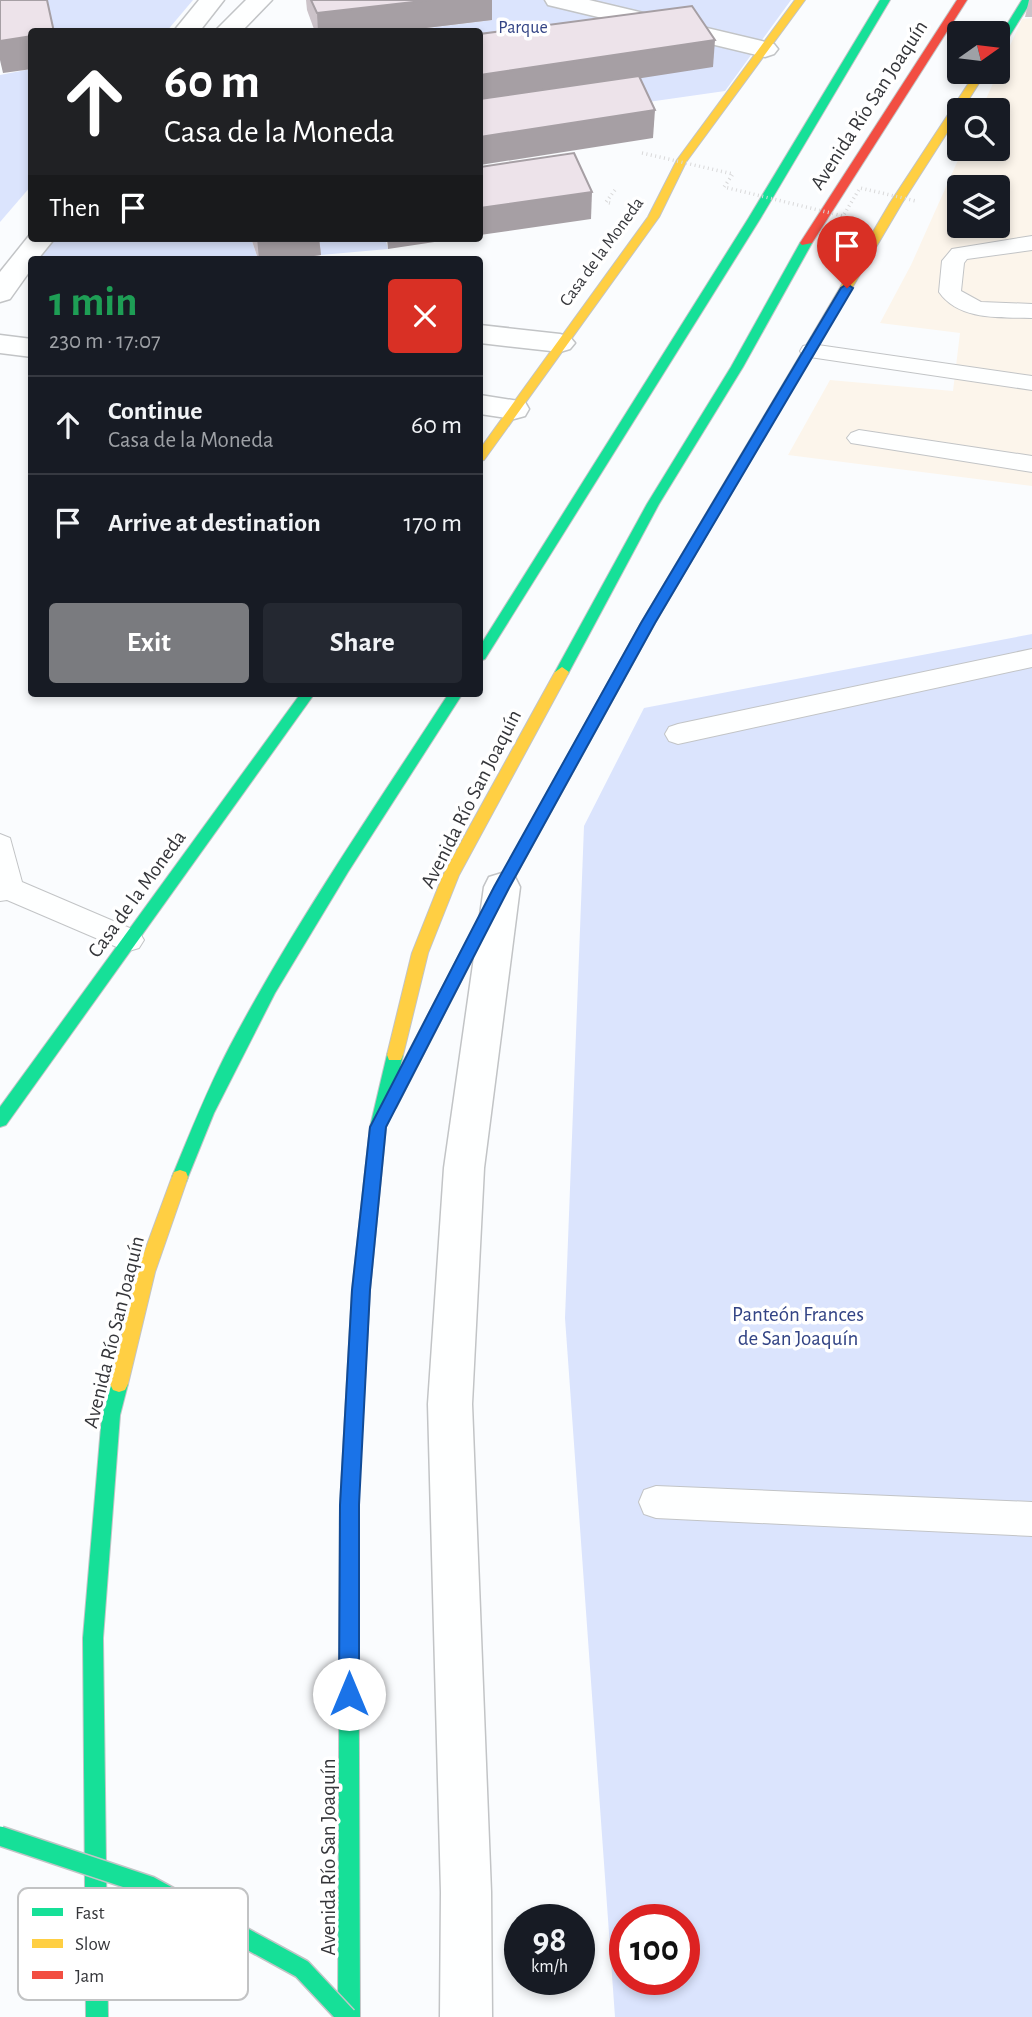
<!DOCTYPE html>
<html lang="en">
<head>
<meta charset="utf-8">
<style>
	body { margin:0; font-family:"Alegreya Sans",sans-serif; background:#242831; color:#f1f3f6; height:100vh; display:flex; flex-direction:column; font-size:26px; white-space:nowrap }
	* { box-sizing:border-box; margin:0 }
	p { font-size:23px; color:#9ea1a6 }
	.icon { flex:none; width:38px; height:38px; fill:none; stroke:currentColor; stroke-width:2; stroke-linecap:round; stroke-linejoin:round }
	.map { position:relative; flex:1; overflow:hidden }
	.panel { position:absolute; left:28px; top:256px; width:455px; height:441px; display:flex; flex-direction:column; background:#171b24; border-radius:7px; box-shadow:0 4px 10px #0003 }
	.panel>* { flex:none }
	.banner { position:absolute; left:28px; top:28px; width:455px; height:214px; border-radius:7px; box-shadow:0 4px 10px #0003; background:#202124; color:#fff; overflow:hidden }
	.needle { width:46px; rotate:76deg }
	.controls { position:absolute; left:947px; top:21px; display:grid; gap:14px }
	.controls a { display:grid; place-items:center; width:63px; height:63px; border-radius:7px; background:#171b24; box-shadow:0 4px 10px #0003; font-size:35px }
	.speed { position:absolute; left:504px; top:1904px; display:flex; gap:14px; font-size:35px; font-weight:700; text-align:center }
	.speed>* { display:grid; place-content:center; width:91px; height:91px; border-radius:50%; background:#171b24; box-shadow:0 4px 10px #0003; line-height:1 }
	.speed small { font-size:18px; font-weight:400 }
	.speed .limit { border:10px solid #d22; background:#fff; color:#111 }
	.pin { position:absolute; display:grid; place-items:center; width:60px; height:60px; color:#fff; margin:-72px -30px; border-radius:50% 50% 50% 0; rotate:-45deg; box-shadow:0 0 7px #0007 }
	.pin .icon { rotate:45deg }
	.me { position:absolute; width:77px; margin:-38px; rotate:0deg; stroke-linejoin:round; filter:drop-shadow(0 0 5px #0008) }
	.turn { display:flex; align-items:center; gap:24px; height:147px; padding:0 21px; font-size:32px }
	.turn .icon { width:91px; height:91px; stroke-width:2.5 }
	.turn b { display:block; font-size:49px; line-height:60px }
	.then { display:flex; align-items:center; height:66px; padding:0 21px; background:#0003; gap:14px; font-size:26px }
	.round { display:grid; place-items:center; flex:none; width:74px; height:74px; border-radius:7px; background:#242831 }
	.overview { display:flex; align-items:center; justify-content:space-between; height:119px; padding:0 21px }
	h1 { font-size:42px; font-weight:600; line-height:52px; color:#1e9e55 }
	.button { display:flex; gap:14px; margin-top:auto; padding:14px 21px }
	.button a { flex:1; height:80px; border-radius:7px; background:#7a7b7f; color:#fff; font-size:28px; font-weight:600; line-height:80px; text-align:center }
	.button a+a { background:#242831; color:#f1f3f6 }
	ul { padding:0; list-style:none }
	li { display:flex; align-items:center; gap:21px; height:98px; padding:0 21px; border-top:2px solid #363941 }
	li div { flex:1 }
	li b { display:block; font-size:26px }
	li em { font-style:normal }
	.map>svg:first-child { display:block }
	.education { fill:#fcf5eb; fill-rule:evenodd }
	.green { fill:#dbe4fd; fill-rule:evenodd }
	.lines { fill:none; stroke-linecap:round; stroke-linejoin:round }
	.lane-casing { stroke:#c2c4c6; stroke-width:2 }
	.street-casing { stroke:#c2c4c6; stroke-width:3 }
	.fast-casing { stroke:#c2c4c6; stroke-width:2 }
	.slow-casing { stroke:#c2c4c6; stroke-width:2 }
	.jam-casing { stroke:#c2c4c6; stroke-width:2 }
	.path { stroke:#d9d9da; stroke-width:3.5; stroke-dasharray:1 3.5; stroke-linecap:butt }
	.lane { fill:#feffff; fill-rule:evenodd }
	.street { fill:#feffff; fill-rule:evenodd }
	.fast { fill:#16e098; fill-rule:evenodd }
	.slow { fill:#ffcf43; fill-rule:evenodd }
	.jam { fill:#f24e42; fill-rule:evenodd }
	.fast-bridge-casing { stroke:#c2c4c6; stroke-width:22; stroke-linecap:butt }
	.path-bridge { stroke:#d9d9da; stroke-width:3.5; stroke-dasharray:1 3.5; stroke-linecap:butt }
	.fast-bridge { stroke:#16e098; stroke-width:19 }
	.wall { fill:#ccc3c9 }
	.shaded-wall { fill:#a69fa4 }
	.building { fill:#ede3ea; stroke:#a69fa4; stroke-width:2 }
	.route { fill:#1a73e8; stroke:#114b97; stroke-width:2 }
	.labels { text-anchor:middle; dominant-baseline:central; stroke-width:7; stroke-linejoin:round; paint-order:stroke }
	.far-park-label { font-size:18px; fill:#334485; stroke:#fff }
	.far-street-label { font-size:18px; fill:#35363a; stroke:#fff }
	.street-label { font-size:21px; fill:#35363a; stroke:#fff }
	.park-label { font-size:21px; fill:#334485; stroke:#fff }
	.key { fill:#fff; stroke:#c2c3c4; stroke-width:2 }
	.key-label { font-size:19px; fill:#35363a }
</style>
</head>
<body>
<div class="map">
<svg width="1032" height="2017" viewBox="0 0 1032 2017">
	<rect width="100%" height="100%" fill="#fafcfe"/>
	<path class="education" d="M1032,18V486L788,455L830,380L953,391L960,333L880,323L911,265L963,149H998V110H981L1022,19ZM959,187H998V226H959Z"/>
	<g class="green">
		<path d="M45,0H193L166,32L52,31Z"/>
		<path d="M482,0H791L725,91L480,126V103L713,66L480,62V32H397L492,20Z"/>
		<path d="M31,69V186L0,222V75Z"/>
		<path d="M48,238H251L258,259H57L32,255Z"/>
		<path d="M315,238H385L388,249L321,255Z"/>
		<path d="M1032,634V2017H615L565,1318L584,826L644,708ZM625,1920H684V1979H625Z"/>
	</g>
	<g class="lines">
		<g class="lane-casing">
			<g id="lane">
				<path d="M1032,236V250L967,259L964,263L961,291L981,302L1032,304V318C1001,317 959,321 939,292L942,261L952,249Z"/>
				<path d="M811,344L1032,376V390L803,356L800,351L803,346Z"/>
				<path d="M859,430L1032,456V472L851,443L847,438L851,433Z"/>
				<path d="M1032,649V667L678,744L669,741L665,734L669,727L678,724Z"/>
				<path d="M0,834L10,838L22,882L139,932L144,940L139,948L129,951L119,948L7,900L0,901Z"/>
				<path d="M656,1486L1032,1502V1536L656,1518L644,1514L639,1502L644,1490Z"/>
			</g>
		</g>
		<g class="street-casing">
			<g id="street">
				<path d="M199,0H224L199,32H173Z"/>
				<path d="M246,0H272L241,32H214Z"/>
				<path d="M545,0H589L774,44L778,49L774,54L765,57L548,5Z"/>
				<path d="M32,232V238H55L38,259H32V268L10,299L0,302V272Z"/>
				<path d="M480,325L560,334L570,337L575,343L570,349L560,352L480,343Z"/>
				<path d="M0,335L32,339V357L0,353Z"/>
				<path d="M480,395L525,402L529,409L525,416L514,419L480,414Z"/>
				<path d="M502,873L515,877L520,887L484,1168L472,1404L491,1892L492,2017H440L441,1892L428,1404L444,1168L484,887L489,877Z"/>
			</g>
		</g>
		<g class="fast-casing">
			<g id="fast">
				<path d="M880,0H890L760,219L485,659L480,661V646L748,219Z"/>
				<path d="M1022,0H1032L1002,48L998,49V39Z"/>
				<path d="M806,240L812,243L743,367L659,504L569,672L567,675H557L555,672L647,504L731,367L800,243Z"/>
				<path d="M817,333L823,337L655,623L509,888L396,1108L390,1110L386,1127L370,1290L358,1505L360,2017H338L340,1505L352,1290L370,1127L387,1055L389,1050H401L403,1055L400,1068L497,883L641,623L811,337Z"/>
				<path d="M301,693H315L6,1125L0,1127V1107Z"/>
				<path d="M449,693H463L348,872L275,993L214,1113L186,1182L180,1184L174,1182L172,1177C190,1133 208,1088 230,1046C295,923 374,809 449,693Z"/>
				<path d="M119,1376L125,1378L128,1384L120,1415L103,1638L108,2017H86L83,1638L102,1415L113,1378Z"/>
			</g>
		</g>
		<g class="slow-casing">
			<g id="slow">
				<path d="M795,0H805L686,162L659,217L484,460L480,461V449L648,217L677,160Z"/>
				<path d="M976,72H986L962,110H959V114L902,203L823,337L817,341L813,340L811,337L890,203Z"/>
				<path d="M562,667L569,672L459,875L428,953L403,1055L401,1060H389L387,1055L412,953L443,875L555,672Z"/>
				<path d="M180,1170L186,1172L188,1177L155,1272L128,1384L125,1390L119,1392L113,1390L110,1384L137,1272L172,1177L174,1172Z"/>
			</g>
		</g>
		<g class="jam-casing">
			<path id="jam" d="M957,0H967L812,243L802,245L800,243Z"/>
		</g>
		<path class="path" d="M610,203L606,202L615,190"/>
		<use href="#lane" class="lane"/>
		<use href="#street" class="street"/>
		<use href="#fast" class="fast"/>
		<use href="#slow" class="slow"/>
		<use href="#jam" class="jam"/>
		<g class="fast-bridge-casing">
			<path id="fast-bridge" d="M0,1836L150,1886L302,1969L347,2017"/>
		</g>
		<path class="path-bridge" d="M642,153L733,174L724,187L843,216L860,188L916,201"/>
		<use href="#fast-bridge" class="fast-bridge"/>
	</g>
	<g class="wall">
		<path d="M306,0H492V20L393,32H315L307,10Z"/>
		<path d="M1029,0H1032V17H1025Z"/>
		<path d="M251,238H319L321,255L292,259H258Z"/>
	</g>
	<g class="shaded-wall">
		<path d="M431,0H492V20L393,32H318L317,13Z"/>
		<path d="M32,36V69L3,73L0,60V41Z"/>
		<path d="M715,40L713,67L480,103V75Z"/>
		<path d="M655,110L653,138L480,165V137Z"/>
		<path d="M592,192L591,219L480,235V208Z"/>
		<path d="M257,238H319L321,255L292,259H259Z"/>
		<path d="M387,238H461L388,249Z"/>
	</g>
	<g class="building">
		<path d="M0,0H47L54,32H32V36L0,41Z"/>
		<path d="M311,0H431L317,13Z"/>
		<path d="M692,6L715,40L480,75V34Z"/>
		<path d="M639,76L655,110L480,137V99Z"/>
		<path d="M574,153L592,192L480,208V167Z"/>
	</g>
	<path class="route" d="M847,284L853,288L655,623L509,888L386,1127L370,1290L359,1505V1694L356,1701L349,1704L342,1701L339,1694L340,1505L352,1290L370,1127L494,887L641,623L841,288Z"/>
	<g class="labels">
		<g class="far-park-label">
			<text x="523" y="28">Parque</text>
		</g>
		<g class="far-street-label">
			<text transform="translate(602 252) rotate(-54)">Casa de la Moneda</text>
		</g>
		<g class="street-label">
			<text transform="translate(869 105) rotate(-57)">Avenida Río San Joaquín</text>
			<text transform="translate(471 799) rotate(-63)">Avenida Río San Joaquín</text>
			<text transform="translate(137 894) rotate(-54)">Casa de la Moneda</text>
			<text transform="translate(114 1332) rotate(-76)">Avenida Río San Joaquín</text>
			<text transform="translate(328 1857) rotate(-90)">Avenida Río San Joaquín</text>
		</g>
		<g class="park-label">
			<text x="798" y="1314">Panteón Frances<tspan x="798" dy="24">de San Joaquín</tspan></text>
		</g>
	</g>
	<rect x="18" y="1888" width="230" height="112" rx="10" class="key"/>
	<rect x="32" y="1908" width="31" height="8" fill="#16e098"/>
	<rect x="32" y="1939" width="31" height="9" fill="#ffcf43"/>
	<rect x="32" y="1971" width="31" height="8" fill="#f24e42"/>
	<g class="key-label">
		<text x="75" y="1919">Fast</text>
		<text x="75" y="1950">Slow</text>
		<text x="75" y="1982">Jam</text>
	</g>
</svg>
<div class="controls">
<a><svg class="needle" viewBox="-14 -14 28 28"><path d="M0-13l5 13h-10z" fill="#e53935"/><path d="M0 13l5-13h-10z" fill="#9ea1a6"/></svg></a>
<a><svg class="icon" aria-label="search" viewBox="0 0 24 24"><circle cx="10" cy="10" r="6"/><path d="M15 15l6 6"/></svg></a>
<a><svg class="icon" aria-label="layers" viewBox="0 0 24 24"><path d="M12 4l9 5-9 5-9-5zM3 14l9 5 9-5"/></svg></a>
</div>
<div class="speed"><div>98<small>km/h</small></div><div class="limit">100</div></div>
<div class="pin" style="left:847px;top:288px;background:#d93025"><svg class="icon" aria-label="arrive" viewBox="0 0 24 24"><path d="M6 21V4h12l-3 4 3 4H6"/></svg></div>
<svg class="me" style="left:349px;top:1694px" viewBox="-20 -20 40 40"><circle r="19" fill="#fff"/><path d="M0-13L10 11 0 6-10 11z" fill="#1a73e8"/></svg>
<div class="banner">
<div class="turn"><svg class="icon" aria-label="ahead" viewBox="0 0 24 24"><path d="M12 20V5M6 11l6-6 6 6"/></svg><div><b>60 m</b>Casa de la Moneda</div></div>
<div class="then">Then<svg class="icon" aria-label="arrive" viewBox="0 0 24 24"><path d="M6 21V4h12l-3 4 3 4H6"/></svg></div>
</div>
<section class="panel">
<div class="overview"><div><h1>1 min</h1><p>230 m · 17:07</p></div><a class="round" style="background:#d93025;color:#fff"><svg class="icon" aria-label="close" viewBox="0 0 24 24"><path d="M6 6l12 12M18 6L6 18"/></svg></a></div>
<ul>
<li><svg class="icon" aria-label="ahead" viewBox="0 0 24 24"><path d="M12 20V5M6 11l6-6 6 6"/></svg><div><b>Continue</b><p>Casa de la Moneda</p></div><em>60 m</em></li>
<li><svg class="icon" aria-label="arrive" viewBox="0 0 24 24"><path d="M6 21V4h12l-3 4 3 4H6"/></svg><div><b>Arrive at destination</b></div><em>170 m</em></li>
</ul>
<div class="button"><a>Exit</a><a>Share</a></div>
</section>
</div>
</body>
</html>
